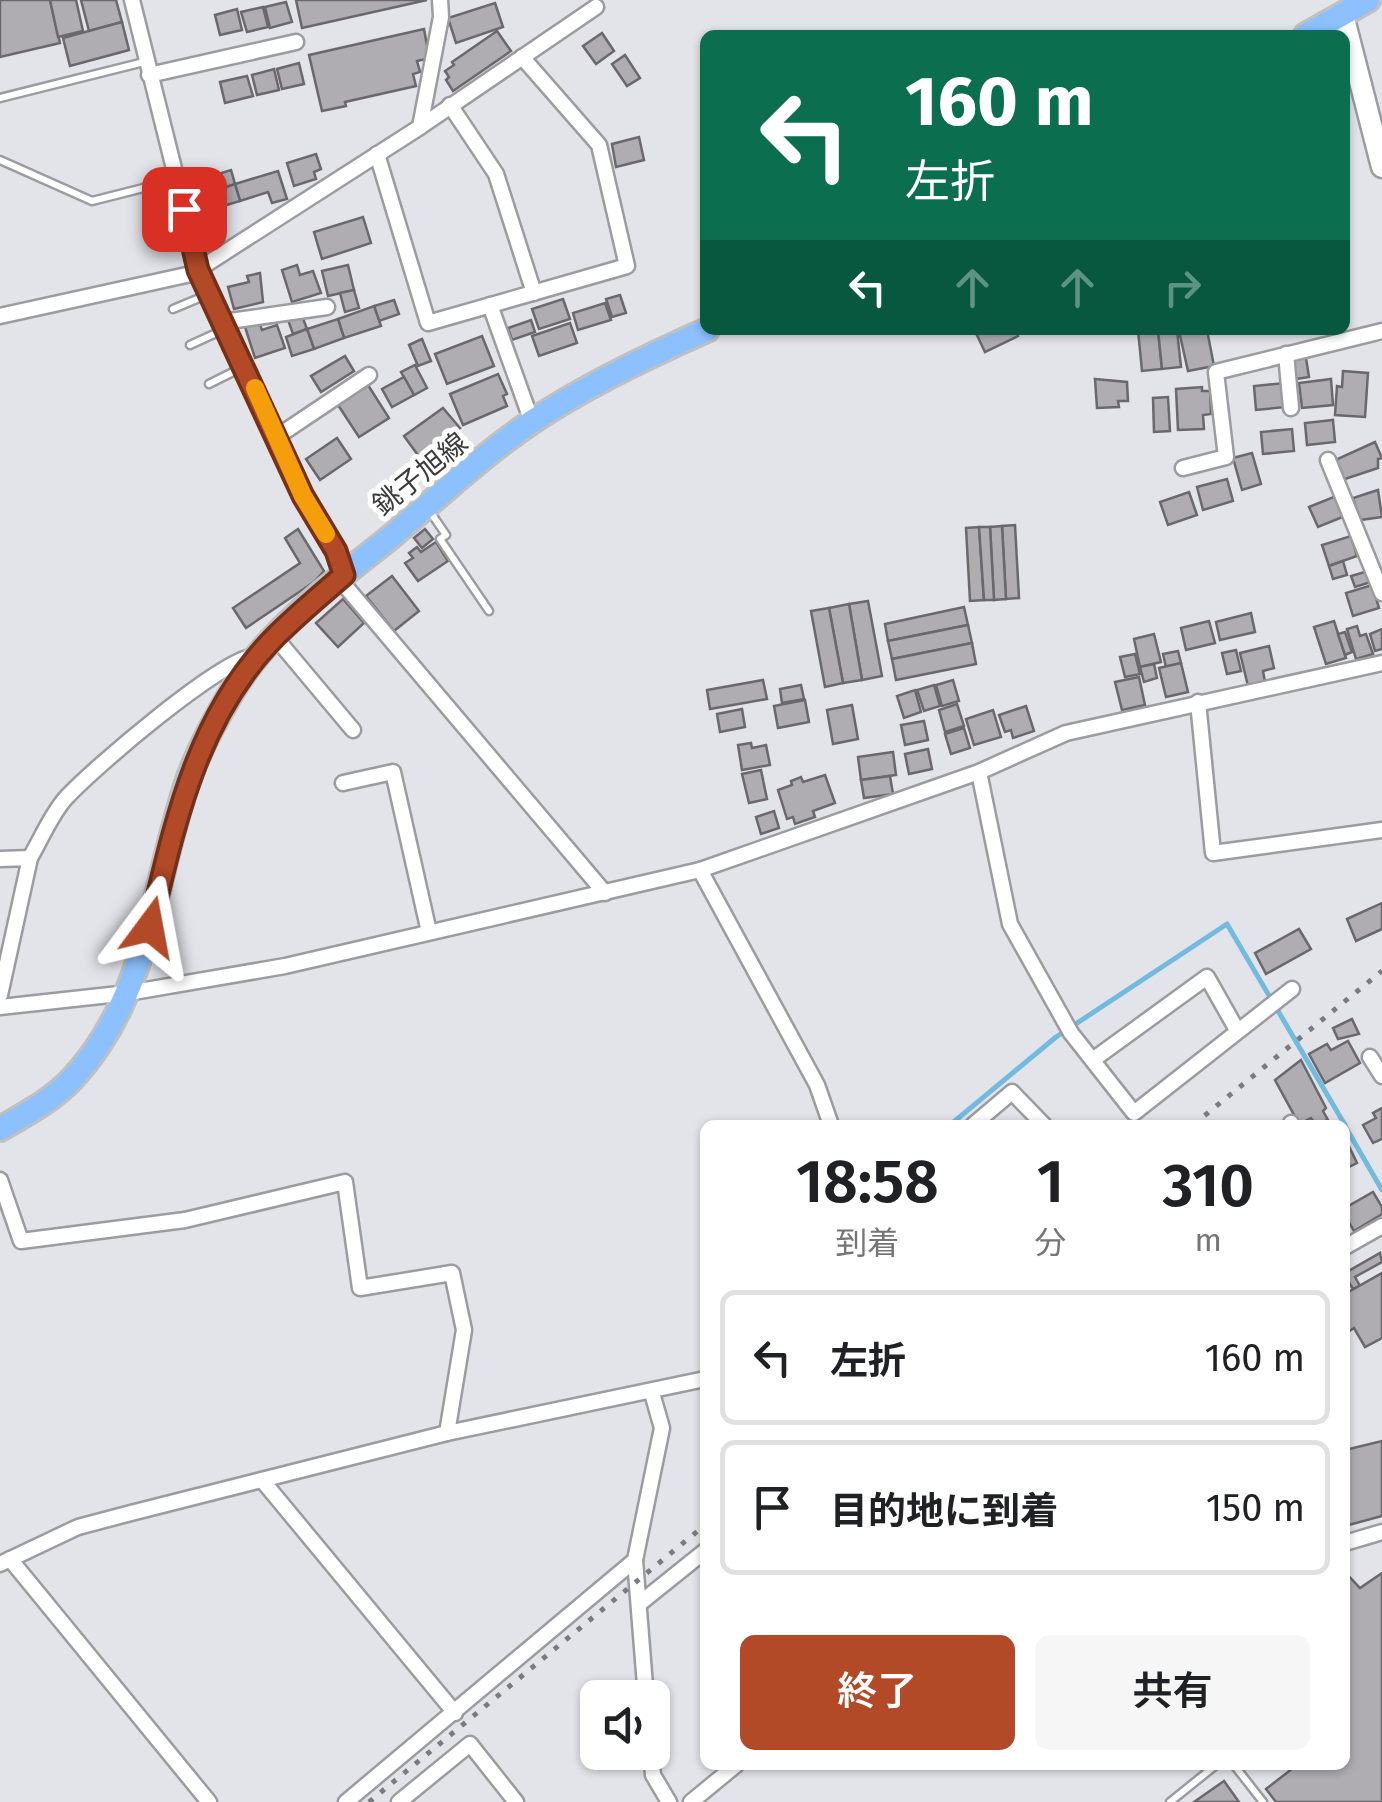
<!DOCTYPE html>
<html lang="ja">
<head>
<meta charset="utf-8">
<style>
	body { margin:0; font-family:"Fira Sans","Noto Sans JP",sans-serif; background:#f6f6f6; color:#202124; height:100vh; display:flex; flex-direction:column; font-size:38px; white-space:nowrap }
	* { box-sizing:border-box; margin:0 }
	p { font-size:32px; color:#757577 }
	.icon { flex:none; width:55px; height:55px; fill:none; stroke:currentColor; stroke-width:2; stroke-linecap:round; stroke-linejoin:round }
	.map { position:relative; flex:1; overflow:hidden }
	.drawer { position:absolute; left:700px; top:1120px; width:650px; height:650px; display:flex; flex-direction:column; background:#fff; border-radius:15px; box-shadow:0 2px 8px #0004 }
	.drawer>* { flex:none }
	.banner { position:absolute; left:700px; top:30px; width:650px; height:305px; border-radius:15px; box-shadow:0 2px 8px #0004; background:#0b6e4f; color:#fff; overflow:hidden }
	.fabs { position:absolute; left:580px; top:1680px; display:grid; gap:20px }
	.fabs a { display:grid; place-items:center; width:90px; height:90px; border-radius:15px; background:#fff; box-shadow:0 2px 8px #0004; font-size:50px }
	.pin { position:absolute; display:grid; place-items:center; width:85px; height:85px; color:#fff; margin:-42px; border-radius:20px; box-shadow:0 5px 15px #0006 }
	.me { position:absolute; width:110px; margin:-55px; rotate:13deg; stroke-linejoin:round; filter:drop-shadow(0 0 8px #0008) }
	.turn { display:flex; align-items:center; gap:35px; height:210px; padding:0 40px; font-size:45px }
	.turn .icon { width:130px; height:130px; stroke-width:2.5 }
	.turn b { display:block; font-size:70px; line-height:85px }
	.lanes { display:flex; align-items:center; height:95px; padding:0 40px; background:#0003; justify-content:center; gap:50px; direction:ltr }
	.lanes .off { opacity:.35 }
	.eta { display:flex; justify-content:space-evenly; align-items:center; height:170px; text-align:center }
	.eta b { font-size:60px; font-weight:600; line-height:70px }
	.primary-button { display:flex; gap:20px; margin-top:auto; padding:20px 40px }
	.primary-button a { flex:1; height:115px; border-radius:15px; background:#b24a27; color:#fff; font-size:40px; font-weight:600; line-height:115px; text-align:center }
	.primary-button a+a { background:#f6f6f6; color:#202124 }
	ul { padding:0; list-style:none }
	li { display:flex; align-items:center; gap:30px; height:135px; margin:0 20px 15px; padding:0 20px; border:5px solid #e0e0e0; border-radius:15px }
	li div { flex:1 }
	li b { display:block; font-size:38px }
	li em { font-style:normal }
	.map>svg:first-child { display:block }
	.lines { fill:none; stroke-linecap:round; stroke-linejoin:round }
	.stream { stroke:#72bade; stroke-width:5 }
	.building { fill:#afadb2; stroke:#6a686d; stroke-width:2.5 }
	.lane-casing { stroke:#9b9ca1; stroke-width:11 }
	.street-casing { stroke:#9b9ca1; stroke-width:19 }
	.secondary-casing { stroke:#9b9ca1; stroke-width:25 }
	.primary-casing { stroke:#c0c0c1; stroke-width:28 }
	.lane { stroke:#fff; stroke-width:6 }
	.street { stroke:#fff; stroke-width:14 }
	.secondary { stroke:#fff; stroke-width:20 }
	.primary { stroke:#8cc0fe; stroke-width:22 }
	.rail { stroke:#7a7b7e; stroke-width:5; stroke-dasharray:5 10; stroke-linecap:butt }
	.route-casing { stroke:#743019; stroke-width:25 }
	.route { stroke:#b24a27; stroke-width:18 }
	.slow { stroke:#f59e0b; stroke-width:18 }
	.labels { text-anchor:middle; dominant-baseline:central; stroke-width:10; stroke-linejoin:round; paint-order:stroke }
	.street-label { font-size:28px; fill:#3b3b3d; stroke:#fff }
</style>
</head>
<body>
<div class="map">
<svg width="1382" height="1802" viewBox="0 0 1382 1802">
	<rect width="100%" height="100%" fill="#e3e4ea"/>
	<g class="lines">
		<g class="stream">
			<path d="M950,1125L1056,1037L1227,924L1345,1125"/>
			<path d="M1345,1126L1382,1190"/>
		</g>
	</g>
	<g class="building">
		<path d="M0,0H50L60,43L0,57Z"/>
		<path d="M50,0H76L83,31L58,37Z"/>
		<path d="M81,0H116L122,22L89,31Z"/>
		<path d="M296,0H427L302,28Z"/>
		<path d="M286,2L292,22L270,28L265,7Z"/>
		<path d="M495,3L503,27L456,43L448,18Z"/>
		<path d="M263,7L268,27L247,32L241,12Z"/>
		<path d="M237,9L242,30L220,35L215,15Z"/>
		<path d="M122,22L129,50L70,66L63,38Z"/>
		<path d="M424,29L428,51L426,59L417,61L420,72L413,74L416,86L345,102L346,106L322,111L309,55Z"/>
		<path d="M497,31L511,51L453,91L446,80L449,77L445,71L454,65L452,62Z"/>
		<path d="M602,33L614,51L596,64L583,46Z"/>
		<path d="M625,55L640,78L627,86L612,64Z"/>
		<path d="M299,63L304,84L282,89L277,69Z"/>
		<path d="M274,69L279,90L257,95L252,75Z"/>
		<path d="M247,76L253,96L225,103L220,82Z"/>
		<path d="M639,137L644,160L616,167L612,144Z"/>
		<path d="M316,154L321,169L314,172L316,179L294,186L287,163Z"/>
		<path d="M231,170L235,184L212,192L208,177Z"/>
		<path d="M278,171L287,199L272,203L268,192L240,201L235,184Z"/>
		<path d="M235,184L240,201L217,208L212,192Z"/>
		<path d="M363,217L371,243L322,259L314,232Z"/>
		<path d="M297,265L300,275L313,271L321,293L292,302L282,270Z"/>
		<path d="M348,265L354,290L328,296L322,271Z"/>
		<path d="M260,273L263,302L234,309L228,287L249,282L247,276Z"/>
		<path d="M354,290L359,308L345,312L340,293Z"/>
		<path d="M620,295L626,313L612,317L606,299Z"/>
		<path d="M563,299L570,319L539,329L532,309Z"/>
		<path d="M394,300L399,314L379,321L374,306Z"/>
		<path d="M605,303L611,320L578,330L573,313Z"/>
		<path d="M374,306L381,326L344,338L338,319Z"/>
		<path d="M301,313L307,329L293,334L287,317Z"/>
		<path d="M338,319L344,338L314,349L307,329Z"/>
		<path d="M531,320L535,332L512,340L508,328Z"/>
		<path d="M259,322L262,330L277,325L285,348L255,358L245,327Z"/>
		<path d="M570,323L577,343L539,356L532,336Z"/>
		<path d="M307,329L314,349L292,356L286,337Z"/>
		<path d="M1016,330L1018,336L985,352L975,331Z"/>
		<path d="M1138,330H1158L1162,369L1142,371Z"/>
		<path d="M1158,330H1177L1181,367L1162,369Z"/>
		<path d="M1207,330L1214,366L1188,371L1179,331Z"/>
		<path d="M482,336L494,366L447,384L435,354Z"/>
		<path d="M422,339L431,361L418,366L409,345Z"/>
		<path d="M345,356L354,371L321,392L311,376Z"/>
		<path d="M1306,358L1309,377L1296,379L1294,360Z"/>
		<path d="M415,365L427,388L414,395L401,372Z"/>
		<path d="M1343,371L1368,373L1365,417L1335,415L1337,386L1342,387Z"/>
		<path d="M498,374L507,394L503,396L507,406L463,425L450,394Z"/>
		<path d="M404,377L414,395L392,407L382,389Z"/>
		<path d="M1095,379L1127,382L1128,401H1118L1119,407L1097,408Z"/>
		<path d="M1331,379L1333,405L1302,408L1299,383Z"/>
		<path d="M1284,383L1286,407L1256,410L1254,386Z"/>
		<path d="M368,385L389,418L359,437L338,405Z"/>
		<path d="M1202,387V391H1210L1211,414L1203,415L1204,429L1178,430L1176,389Z"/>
		<path d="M1168,397L1170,431L1154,432L1153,398Z"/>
		<path d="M443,408L460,428L420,458L404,436Z"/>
		<path d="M1333,420L1335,442L1307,445L1305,423Z"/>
		<path d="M1292,429L1294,451L1263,454L1261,432Z"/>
		<path d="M337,438L351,459L320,480L306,459Z"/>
		<path d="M1375,442L1382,458L1378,459V468L1342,480L1333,461Z"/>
		<path d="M1252,453L1261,484L1242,490L1233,458Z"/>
		<path d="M1227,479L1233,501L1203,510L1197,487Z"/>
		<path d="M1378,490L1382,517L1360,520L1353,498Z"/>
		<path d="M1189,492L1197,515L1168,525L1160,502Z"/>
		<path d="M1336,496L1345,516L1318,527L1309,507Z"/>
		<path d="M1015,525L1019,598L1006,599L1002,526Z"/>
		<path d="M1002,526L1006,599L994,600L990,527Z"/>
		<path d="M979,527L984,600L970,601L966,528Z"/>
		<path d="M979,527H990L994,600H984Z"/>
		<path d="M298,529L324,571L314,582L246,628L233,608L300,563L285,538Z"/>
		<path d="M425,529L433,539L422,548L414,538Z"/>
		<path d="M1351,536L1357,556L1329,566L1322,545Z"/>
		<path d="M436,542L448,561L418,581L405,563L413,558L409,553L417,547L421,552Z"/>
		<path d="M1343,561L1347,575L1333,579L1329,566Z"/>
		<path d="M1368,571L1371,582L1355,587L1351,576Z"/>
		<path d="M392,576L419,611L394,631L366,596Z"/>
		<path d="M1372,585L1379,608L1353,616L1346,593Z"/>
		<path d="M343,599L364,623L338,647L316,623Z"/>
		<path d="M868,601L882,676L862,680L849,604Z"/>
		<path d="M849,604L862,680L843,683L829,608Z"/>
		<path d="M964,607L968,625L888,641L885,624Z"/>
		<path d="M829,608L843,683L825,687L811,611Z"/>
		<path d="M1251,613L1255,632L1220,640L1216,622Z"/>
		<path d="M1209,621L1215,643L1186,650L1181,628Z"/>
		<path d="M1334,621L1346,658L1326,664L1314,627Z"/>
		<path d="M968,625L972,643L892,659L888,641Z"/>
		<path d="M1357,626L1360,636L1366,634L1373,654L1356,659L1347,629Z"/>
		<path d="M1382,629V649L1375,651L1370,634Z"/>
		<path d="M1345,632L1352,652L1345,655L1338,634Z"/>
		<path d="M1154,634L1161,662L1140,667L1134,639Z"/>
		<path d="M972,643L976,664L896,680L892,659Z"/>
		<path d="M1269,646L1274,668L1263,671L1265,682L1248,686L1240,653Z"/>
		<path d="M1236,650L1241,671L1227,674L1222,653Z"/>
		<path d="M1178,651L1181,663L1166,667L1163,654Z"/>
		<path d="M1135,654L1140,674L1125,677L1120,657Z"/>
		<path d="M1181,663L1188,692L1166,697L1159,668Z"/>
		<path d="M1154,664L1157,678L1144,682L1140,667Z"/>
		<path d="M1139,677L1145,705L1122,710L1115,682Z"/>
		<path d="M763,680L767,699L710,709L707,690Z"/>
		<path d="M953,680L959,701L942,706L936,685Z"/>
		<path d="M801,685L804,699L782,703L780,689Z"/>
		<path d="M934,685L940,706L924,711L917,690Z"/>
		<path d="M915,690L921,712L904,718L897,696Z"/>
		<path d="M805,700L809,722L778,728L774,706Z"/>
		<path d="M957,704L964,726L945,732L939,710Z"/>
		<path d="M852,705L858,739L833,744L827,710Z"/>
		<path d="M1026,706L1034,731L1013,738L1011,730L1005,732L999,715Z"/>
		<path d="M742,709L745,727L720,732L717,714Z"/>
		<path d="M993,710L1001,737L974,745L966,719Z"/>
		<path d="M924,721L928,740L905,745L901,725Z"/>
		<path d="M964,728L970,748L951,754L945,734Z"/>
		<path d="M751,743L752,748L766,745L770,765L742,770L738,745Z"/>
		<path d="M928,749L932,769L909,774L905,754Z"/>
		<path d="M893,752L896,775L861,780L858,757Z"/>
		<path d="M761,770L767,799L749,803L742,774Z"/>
		<path d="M825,775L835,803L813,811L815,817L795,824L793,817L787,819L778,790L792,785L791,781L801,777L803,782Z"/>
		<path d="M890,776L893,794L864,798L861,780Z"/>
		<path d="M774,811L779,828L761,834L756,817Z"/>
		<path d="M1382,903V929L1356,941L1347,919Z"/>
		<path d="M1299,929L1311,949L1266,974L1255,953Z"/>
		<path d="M1352,1019L1359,1034L1338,1039L1333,1028Z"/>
		<path d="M1348,1041L1360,1063L1325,1083L1309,1054L1327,1044L1331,1050Z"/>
		<path d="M1301,1060L1326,1108L1323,1111L1328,1120L1315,1124L1311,1118L1299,1124L1275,1080Z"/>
		<path d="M1382,1108V1139L1373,1143L1363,1125L1376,1118L1373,1113Z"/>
		<path d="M1345,1138L1357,1163L1345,1169Z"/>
		<path d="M1373,1192L1382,1207V1214L1354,1231L1345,1216V1208Z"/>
		<path d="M1380,1253L1382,1262L1355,1277L1360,1286L1353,1289L1348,1281L1345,1283V1273Z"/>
		<path d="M1382,1273V1338L1365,1347L1354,1328L1345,1334V1294Z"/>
		<path d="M1382,1441V1516L1345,1526V1450Z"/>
		<path d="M1345,1572L1360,1588L1382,1573V1802H1276L1266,1789L1297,1765H1345Z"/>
		<path d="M1224,1781L1239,1802H1194Z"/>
	</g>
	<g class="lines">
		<g class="lane-casing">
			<g id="lane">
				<path d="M0,98L144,62"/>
				<path d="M0,160L92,201L175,180"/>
				<path d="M173,309L209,294"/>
				<path d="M190,345L225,329"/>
				<path d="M209,384L243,367"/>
				<path d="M429,510L446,535L440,539L489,611"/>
				<path d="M1234,1765L1263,1802"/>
				<path d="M1170,1802L1216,1765"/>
			</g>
		</g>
		<g class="street-casing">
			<g id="street">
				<path d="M132,0L199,269L303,496L336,551L346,587L605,893"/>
				<path d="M149,75L296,42"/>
				<path d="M450,105L496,174L534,293"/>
				<path d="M420,127L441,17L440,0"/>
				<path d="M377,154L428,323L627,266L599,145L522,57"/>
				<path d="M490,305L532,422"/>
				<path d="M0,316L191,274L420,127L596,7"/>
				<path d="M223,322L327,307"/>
				<path d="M1286,354L1291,408"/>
				<path d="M278,436L369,375"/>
				<path d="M1328,460L1382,593"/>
				<path d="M1183,468L1226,457L1216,372L1382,331"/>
				<path d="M275,637L353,730"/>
				<path d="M1198,702L1213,853L1382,830"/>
				<path d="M979,772L1010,924L1071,1033L1134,1113L1292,989"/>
				<path d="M343,783L393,772L429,932"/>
				<path d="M30,858C41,839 51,815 65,799C91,770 222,658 255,656"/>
				<path d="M0,859L30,858L0,995"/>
				<path d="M700,870L817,1085L831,1125"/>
				<path d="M0,1007L128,993L285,966L700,870L979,772L1066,733L1382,663"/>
				<path d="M1370,1057L1382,1076"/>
				<path d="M1094,1059L1207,977L1237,1030"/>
				<path d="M1291,1123L1292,1125"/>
				<path d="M973,1125L1012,1092L1044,1125"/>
				<path d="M0,1180L21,1241L185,1220L345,1182L360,1288L452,1273L464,1330L447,1433"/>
				<path d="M1345,1247L1382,1226"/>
				<path d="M262,1480L455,1713"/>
				<path d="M1345,1543L1382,1532"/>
				<path d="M10,1559L209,1802"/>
				<path d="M635,1560L646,1698"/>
				<path d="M0,1564L78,1527L131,1513L447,1433L705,1379"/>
				<path d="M639,1604L705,1551"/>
				<path d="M651,1752L653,1775L669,1802"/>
				<path d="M346,1802L635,1560L662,1428L652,1393"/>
				<path d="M399,1802L470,1744L516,1802"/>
				<path d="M691,1802L736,1765"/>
			</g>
		</g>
		<g class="secondary-casing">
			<path id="secondary" d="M1343,15L1382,167"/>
		</g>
		<g class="primary-casing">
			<g id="primary">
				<path d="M1306,35L1368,0"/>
				<path d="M0,1129C26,1114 53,1100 74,1077C149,995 153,884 187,783C197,753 214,722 230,695C266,632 330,585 386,541C433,502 482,455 533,421C587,385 648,356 707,330"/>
			</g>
		</g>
		<use href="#lane" class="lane"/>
		<use href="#street" class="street"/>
		<use href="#secondary" class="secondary"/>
		<use href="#primary" class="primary"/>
		<g class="rail">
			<path d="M1193,1125L1382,971"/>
			<path d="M369,1802L705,1525"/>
		</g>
	</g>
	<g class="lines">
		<g class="route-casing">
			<path id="route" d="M150,927C175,823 197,715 276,636C297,615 321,595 344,575L336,551L303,496L198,270L184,209"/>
		</g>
		<use href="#route" class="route"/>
		<path class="slow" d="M255,388L303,496L326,534"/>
	</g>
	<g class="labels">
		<g class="street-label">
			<text transform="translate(420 474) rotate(-39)">銚子旭線</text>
		</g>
	</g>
</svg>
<div class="fabs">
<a><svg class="icon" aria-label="sound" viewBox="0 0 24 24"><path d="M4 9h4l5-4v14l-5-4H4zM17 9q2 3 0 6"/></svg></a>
</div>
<div class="pin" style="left:184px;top:209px;background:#d93025"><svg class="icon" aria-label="arrive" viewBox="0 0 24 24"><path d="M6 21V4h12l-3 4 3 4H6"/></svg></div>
<svg class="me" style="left:150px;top:927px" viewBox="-20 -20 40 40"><path d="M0-17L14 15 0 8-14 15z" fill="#b24a27" stroke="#fff" stroke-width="4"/></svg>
<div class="banner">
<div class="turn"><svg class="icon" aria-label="left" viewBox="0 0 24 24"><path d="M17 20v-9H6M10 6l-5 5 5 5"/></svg><div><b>160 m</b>左折</div></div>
<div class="lanes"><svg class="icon" aria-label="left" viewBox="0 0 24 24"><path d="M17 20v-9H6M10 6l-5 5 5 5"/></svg><svg class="icon off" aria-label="ahead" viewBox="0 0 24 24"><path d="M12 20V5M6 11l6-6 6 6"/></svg><svg class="icon off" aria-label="ahead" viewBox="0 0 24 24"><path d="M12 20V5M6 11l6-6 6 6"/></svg><svg class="icon off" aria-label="right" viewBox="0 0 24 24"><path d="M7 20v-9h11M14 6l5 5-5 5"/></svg></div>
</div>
<section class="drawer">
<div class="eta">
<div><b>18:58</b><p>到着</p></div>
<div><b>1</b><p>分</p></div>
<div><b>310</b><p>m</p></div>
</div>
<ul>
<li><svg class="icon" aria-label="left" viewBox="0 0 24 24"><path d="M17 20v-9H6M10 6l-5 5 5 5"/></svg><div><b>左折</b></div><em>160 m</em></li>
<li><svg class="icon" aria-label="arrive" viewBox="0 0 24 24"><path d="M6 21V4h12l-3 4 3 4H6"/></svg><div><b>目的地に到着</b></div><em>150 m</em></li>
</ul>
<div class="primary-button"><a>終了</a><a>共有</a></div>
</section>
</div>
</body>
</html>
